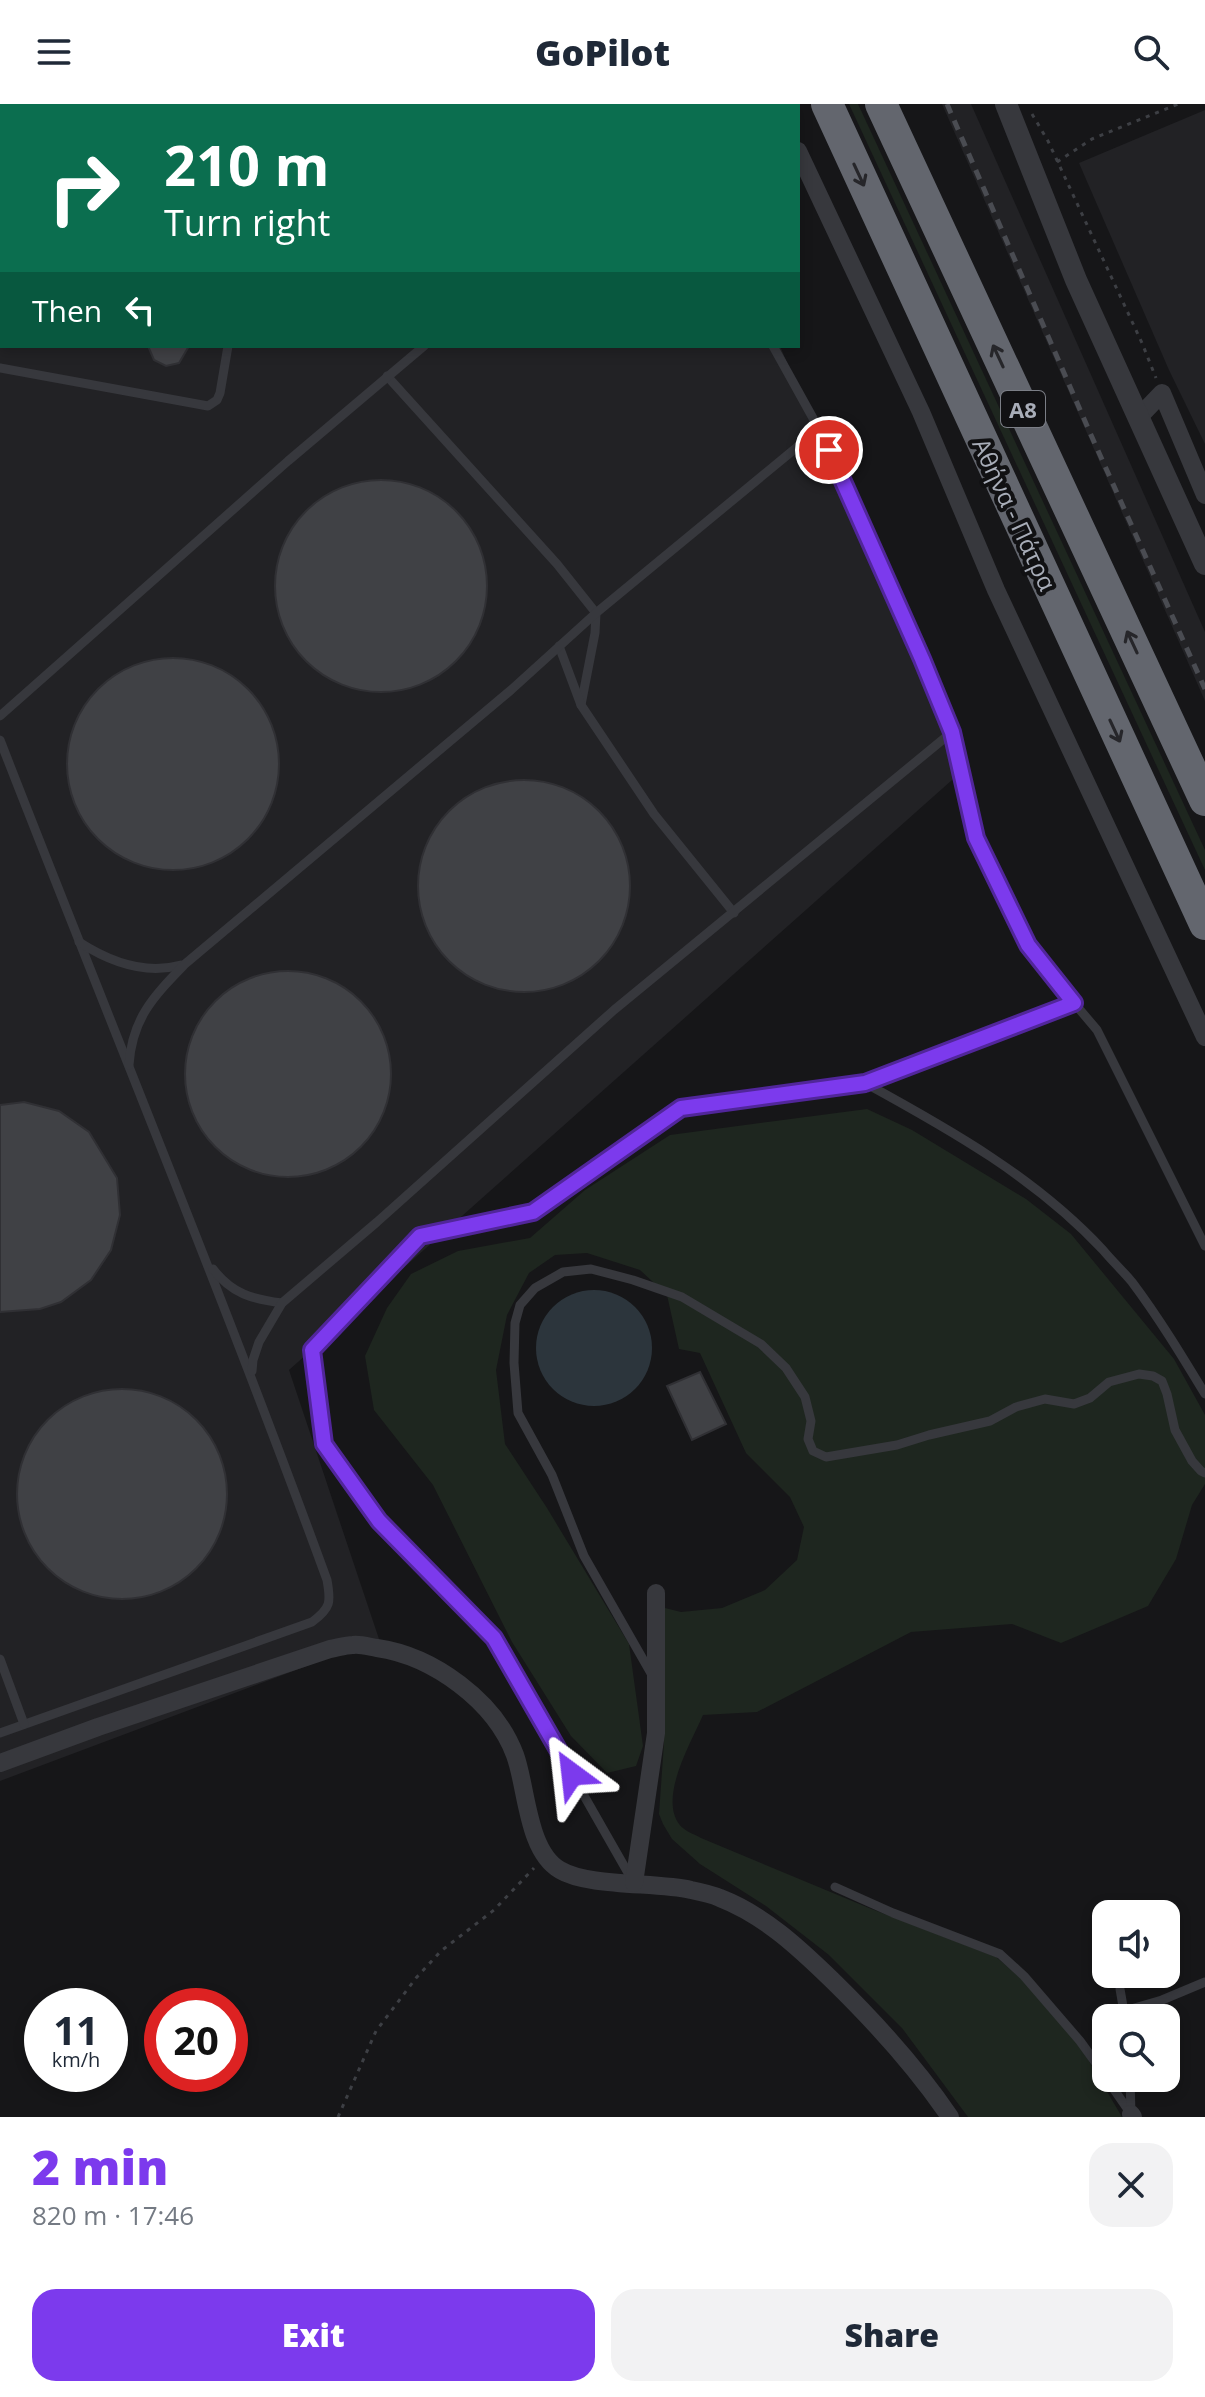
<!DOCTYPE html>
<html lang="en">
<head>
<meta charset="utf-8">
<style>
	body { margin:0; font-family:"Open Sans",sans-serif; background:#f2f2f3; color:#1f2937; height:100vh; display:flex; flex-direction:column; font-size:30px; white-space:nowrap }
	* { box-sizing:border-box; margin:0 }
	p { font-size:26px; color:#747a83 }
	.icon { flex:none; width:44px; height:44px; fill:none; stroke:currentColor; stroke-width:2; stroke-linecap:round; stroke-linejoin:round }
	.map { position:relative; height:2013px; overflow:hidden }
	.side { display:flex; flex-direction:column; background:#fff; flex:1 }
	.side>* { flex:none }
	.guide { position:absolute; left:0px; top:0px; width:800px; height:244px; box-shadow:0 4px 12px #0003; background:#0b6e4f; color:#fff; overflow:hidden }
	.tools { position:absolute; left:1092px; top:1796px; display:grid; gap:16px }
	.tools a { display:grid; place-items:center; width:88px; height:88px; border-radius:16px; background:#fff; box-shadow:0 4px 12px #0003; font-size:40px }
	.speed { position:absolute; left:24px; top:1884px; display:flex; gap:16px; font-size:40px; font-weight:700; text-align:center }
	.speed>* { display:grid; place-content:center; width:104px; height:104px; border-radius:50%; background:#fff; box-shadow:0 4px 12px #0003; line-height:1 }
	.speed small { font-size:20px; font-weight:400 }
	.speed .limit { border:12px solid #d22; background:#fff; color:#111 }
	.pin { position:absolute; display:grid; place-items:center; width:68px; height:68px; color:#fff; margin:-34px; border:4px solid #fff; border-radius:50%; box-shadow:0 2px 8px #0007 }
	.me { position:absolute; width:88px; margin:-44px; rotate:330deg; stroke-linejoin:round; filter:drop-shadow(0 0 6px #0008) }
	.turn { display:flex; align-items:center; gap:28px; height:168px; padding:0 32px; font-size:36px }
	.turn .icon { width:104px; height:104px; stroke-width:2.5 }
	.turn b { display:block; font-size:56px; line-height:68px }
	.then { display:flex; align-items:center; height:76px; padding:0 32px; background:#0003; gap:16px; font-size:30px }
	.round { display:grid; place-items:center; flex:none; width:84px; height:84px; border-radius:24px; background:#f2f2f3 }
	.summary { display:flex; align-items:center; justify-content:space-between; height:136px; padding:0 32px }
	h1 { font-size:48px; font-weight:800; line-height:60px; color:#7c3aed }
	.cta { display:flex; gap:16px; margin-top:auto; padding:16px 32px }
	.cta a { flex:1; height:92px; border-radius:24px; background:#7c3aed; color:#fff; font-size:32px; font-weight:800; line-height:92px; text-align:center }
	.cta a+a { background:#f2f2f3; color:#1f2937 }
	header { display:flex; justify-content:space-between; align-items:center; height:104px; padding:0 32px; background:#fff; font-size:36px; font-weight:800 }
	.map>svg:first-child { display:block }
	.built { fill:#222225 }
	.green { fill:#1e261f }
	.water { fill:#2c353c }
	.building { fill:#404145; stroke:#303034; stroke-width:2 }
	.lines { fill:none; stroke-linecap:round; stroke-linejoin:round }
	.path { stroke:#3d3f44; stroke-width:3; stroke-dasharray:4 6; stroke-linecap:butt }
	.service { stroke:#37383d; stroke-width:9 }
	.minor { stroke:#37383d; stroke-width:18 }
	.tertiary { stroke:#37383d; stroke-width:22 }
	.motorway { stroke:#63666e; stroke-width:32 }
	.rail { stroke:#4a4c52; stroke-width:5; stroke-dasharray:10 8; stroke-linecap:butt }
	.oneway { stroke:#26262a }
	.route-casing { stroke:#51269a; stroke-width:20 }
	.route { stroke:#7c3aed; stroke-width:14 }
	.labels { text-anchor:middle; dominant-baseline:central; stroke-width:8; stroke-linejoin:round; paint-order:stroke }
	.shield { fill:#111113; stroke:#7b7e86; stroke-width:2 }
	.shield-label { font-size:22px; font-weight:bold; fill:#a8adb8 }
	.street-label { font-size:24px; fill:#a8adb8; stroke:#111113 }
</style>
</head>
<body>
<header><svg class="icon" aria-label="menu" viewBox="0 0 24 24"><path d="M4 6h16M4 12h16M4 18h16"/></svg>GoPilot<svg class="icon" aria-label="search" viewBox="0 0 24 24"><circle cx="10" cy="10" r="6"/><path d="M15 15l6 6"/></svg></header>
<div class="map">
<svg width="1205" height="2013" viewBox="0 0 1205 2013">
	<rect width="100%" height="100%" fill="#161618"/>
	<g class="built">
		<path d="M0,0H678L679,2H2V242H780L961,668L289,1266L379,1535L0,1677Z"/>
		<path d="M942,0H971L1205,528V597Z"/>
		<path d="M1205,6V340L1169,266L1079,59Z"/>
	</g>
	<g class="green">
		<path d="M849,0H858L1205,746V766Z"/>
		<path d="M867,1005L912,1026L1026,1095L1071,1130L1174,1255L1205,1311V1380L1192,1401L1176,1455L1148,1502L1061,1539L1012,1520L911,1528L757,1608L703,1611C691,1639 659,1692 679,1720C684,1727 694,1730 701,1734L869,1804L996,1853L1021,1874L1079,1940L1122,2013H968L902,1924L829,1851L766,1802L700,1760L672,1735L663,1720L659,1710L664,1639L665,1504L681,1508L722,1504L765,1486L797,1456L804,1423L790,1393L746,1349L700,1249L679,1245L667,1191L640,1166L587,1149L555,1151L529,1169L507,1211L496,1266L505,1340L547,1404L629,1540L643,1642L636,1662L607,1669L571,1632L512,1538L433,1381L374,1306L365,1252L387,1204L411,1170L458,1147L530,1134L585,1086L670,1031Z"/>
	</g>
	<circle class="water" cx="594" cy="1244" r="58"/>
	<g class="building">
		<path d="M148,242H189L179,259L166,262L154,256Z"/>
		<circle cx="381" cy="482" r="106"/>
		<circle cx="173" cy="660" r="106"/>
		<circle cx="524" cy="782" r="106"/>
		<circle cx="288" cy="970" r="103"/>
		<path d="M24,998L59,1007L89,1028L117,1074L120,1111L111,1146L91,1176L61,1198L40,1205L0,1208V1001Z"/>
		<path d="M700,1268L726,1320L692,1336L667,1282Z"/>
		<circle cx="122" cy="1390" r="105"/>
	</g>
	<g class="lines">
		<g class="path">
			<path d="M1032,10L1048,37L1142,239L1156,274"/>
			<path d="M1057,58L1092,35L1178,0"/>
			<path d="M338,2013L376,1927L416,1874L441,1847L494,1806L534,1764"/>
		</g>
		<g class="service">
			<path d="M660,0L661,2"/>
			<path d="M685,0L686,2"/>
			<path d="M61,2L62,0"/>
			<path d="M0,56H2"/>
			<path d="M773,242L819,325L922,555L952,628L976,734L1015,816L1028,841L1053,874L1097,926L1205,1142"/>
			<path d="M0,264L208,302L217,296L220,289L228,242"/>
			<path d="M387,272L557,460L596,509L595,529L581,601"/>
			<path d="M559,542L581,601L654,710L734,809"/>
			<path d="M0,612L288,357L424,242"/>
			<path d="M0,636C109,916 224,1194 327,1476C331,1498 331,1504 312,1518L0,1629"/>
			<path d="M79,838C110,858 145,871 181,861"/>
			<path d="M129,961C132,914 154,892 185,860L511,586L596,509L819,325"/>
			<path d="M865,979C951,1026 1036,1074 1103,1146C1112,1157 1123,1167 1132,1178C1159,1214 1182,1252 1205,1290"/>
			<path d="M213,1165C232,1190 252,1195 282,1199"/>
			<path d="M252,1267L253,1256L259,1238L282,1199L377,1118L614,906L952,628"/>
			<path d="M0,1555L24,1620"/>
			<path d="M652,1571L584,1452L552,1371L518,1309L514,1259L515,1219L520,1201L535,1184L563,1168L591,1165L633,1176L682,1193L761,1240L786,1264L805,1293L811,1317L808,1335L813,1347L826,1353L897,1341L929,1331L990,1317L1016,1303L1045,1295L1074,1300L1090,1294L1109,1278L1139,1270L1153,1272L1162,1277L1167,1290L1175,1326L1192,1357L1201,1367L1205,1369"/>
			<path d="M631,1774L494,1534L379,1417L324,1340L312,1246L420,1132L533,1108L681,1004L865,979L1074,899"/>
			<path d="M835,1783L893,1809L1000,1850L1024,1872L1080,1937L1106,1973"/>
			<path d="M1120,1885L1125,1914"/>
			<path d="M1124,1907L1162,1896L1205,1878"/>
			<path d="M1106,1974L1131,2010"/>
			<path d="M1130,1974L1131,2010"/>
		</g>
		<g class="minor">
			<path d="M774,0L775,2"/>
			<path d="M798,47L921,308L996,486L1205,933"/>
			<path d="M1138,314L1162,289L1205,391"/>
			<path d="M0,1659L98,1623L330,1545C337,1544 345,1541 353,1541C361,1540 370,1543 377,1544C433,1552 495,1597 515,1651C527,1684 527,1747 560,1766C588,1783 657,1778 691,1786C701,1788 711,1790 720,1794C764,1811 799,1844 832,1876C875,1918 916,1963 950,2013"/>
			<path d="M634,1779L656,1629V1489"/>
			<path d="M1131,2010L1133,2013"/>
		</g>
		<path class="tertiary" d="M1006,0L1076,176L1205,460"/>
		<g class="motorway">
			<path d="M827,0L1205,820"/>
			<path d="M881,0L1205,696"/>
		</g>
		<path class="rail" d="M947,0L1091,331L1205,585"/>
	</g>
	<defs><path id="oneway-shaft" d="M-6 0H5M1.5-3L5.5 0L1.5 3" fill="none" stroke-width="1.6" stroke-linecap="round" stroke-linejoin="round" transform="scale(2)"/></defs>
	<g class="oneway">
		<use href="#oneway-shaft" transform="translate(859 71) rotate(65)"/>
		<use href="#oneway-shaft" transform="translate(998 252) rotate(-115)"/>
		<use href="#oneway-shaft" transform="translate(1132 538) rotate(-115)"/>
		<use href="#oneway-shaft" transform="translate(1115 627) rotate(65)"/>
	</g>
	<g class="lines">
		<g class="route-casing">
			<path id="route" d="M572,1670L494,1534L379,1417L324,1340L312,1246L420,1132L533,1108L681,1004L865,979L1074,899L1028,841L976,734L952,628L922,555L829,346"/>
		</g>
		<use href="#route" class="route"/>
	</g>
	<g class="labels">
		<rect class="shield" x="1001" y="287" width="44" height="36" rx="6"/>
		<g class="shield-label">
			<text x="1023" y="305">Α8</text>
		</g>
		<g class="street-label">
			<text transform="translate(1015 410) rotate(65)">Αθήνα - Πάτρα</text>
		</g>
	</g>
</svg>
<div class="tools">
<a><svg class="icon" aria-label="sound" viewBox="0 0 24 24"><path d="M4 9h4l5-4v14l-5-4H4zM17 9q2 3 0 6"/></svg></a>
<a><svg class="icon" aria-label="search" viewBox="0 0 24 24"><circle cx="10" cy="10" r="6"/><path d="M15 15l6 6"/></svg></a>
</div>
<div class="speed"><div>11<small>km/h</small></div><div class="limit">20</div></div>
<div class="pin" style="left:829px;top:346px;background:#d93025"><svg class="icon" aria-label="arrive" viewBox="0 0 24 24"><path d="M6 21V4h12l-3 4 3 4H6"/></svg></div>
<svg class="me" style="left:572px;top:1670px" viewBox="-20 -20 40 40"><path d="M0-17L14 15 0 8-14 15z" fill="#7c3aed" stroke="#fff" stroke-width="4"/></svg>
<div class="guide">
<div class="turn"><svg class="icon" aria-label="right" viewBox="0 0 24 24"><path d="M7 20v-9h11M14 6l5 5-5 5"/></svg><div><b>210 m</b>Turn right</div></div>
<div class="then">Then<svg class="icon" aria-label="left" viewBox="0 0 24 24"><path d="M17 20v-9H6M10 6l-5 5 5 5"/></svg></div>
</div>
</div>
<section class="side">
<div class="summary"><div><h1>2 min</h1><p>820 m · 17:46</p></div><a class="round"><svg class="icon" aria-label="close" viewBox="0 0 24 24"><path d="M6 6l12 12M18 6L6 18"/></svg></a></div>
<div class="cta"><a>Exit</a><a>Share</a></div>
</section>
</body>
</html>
